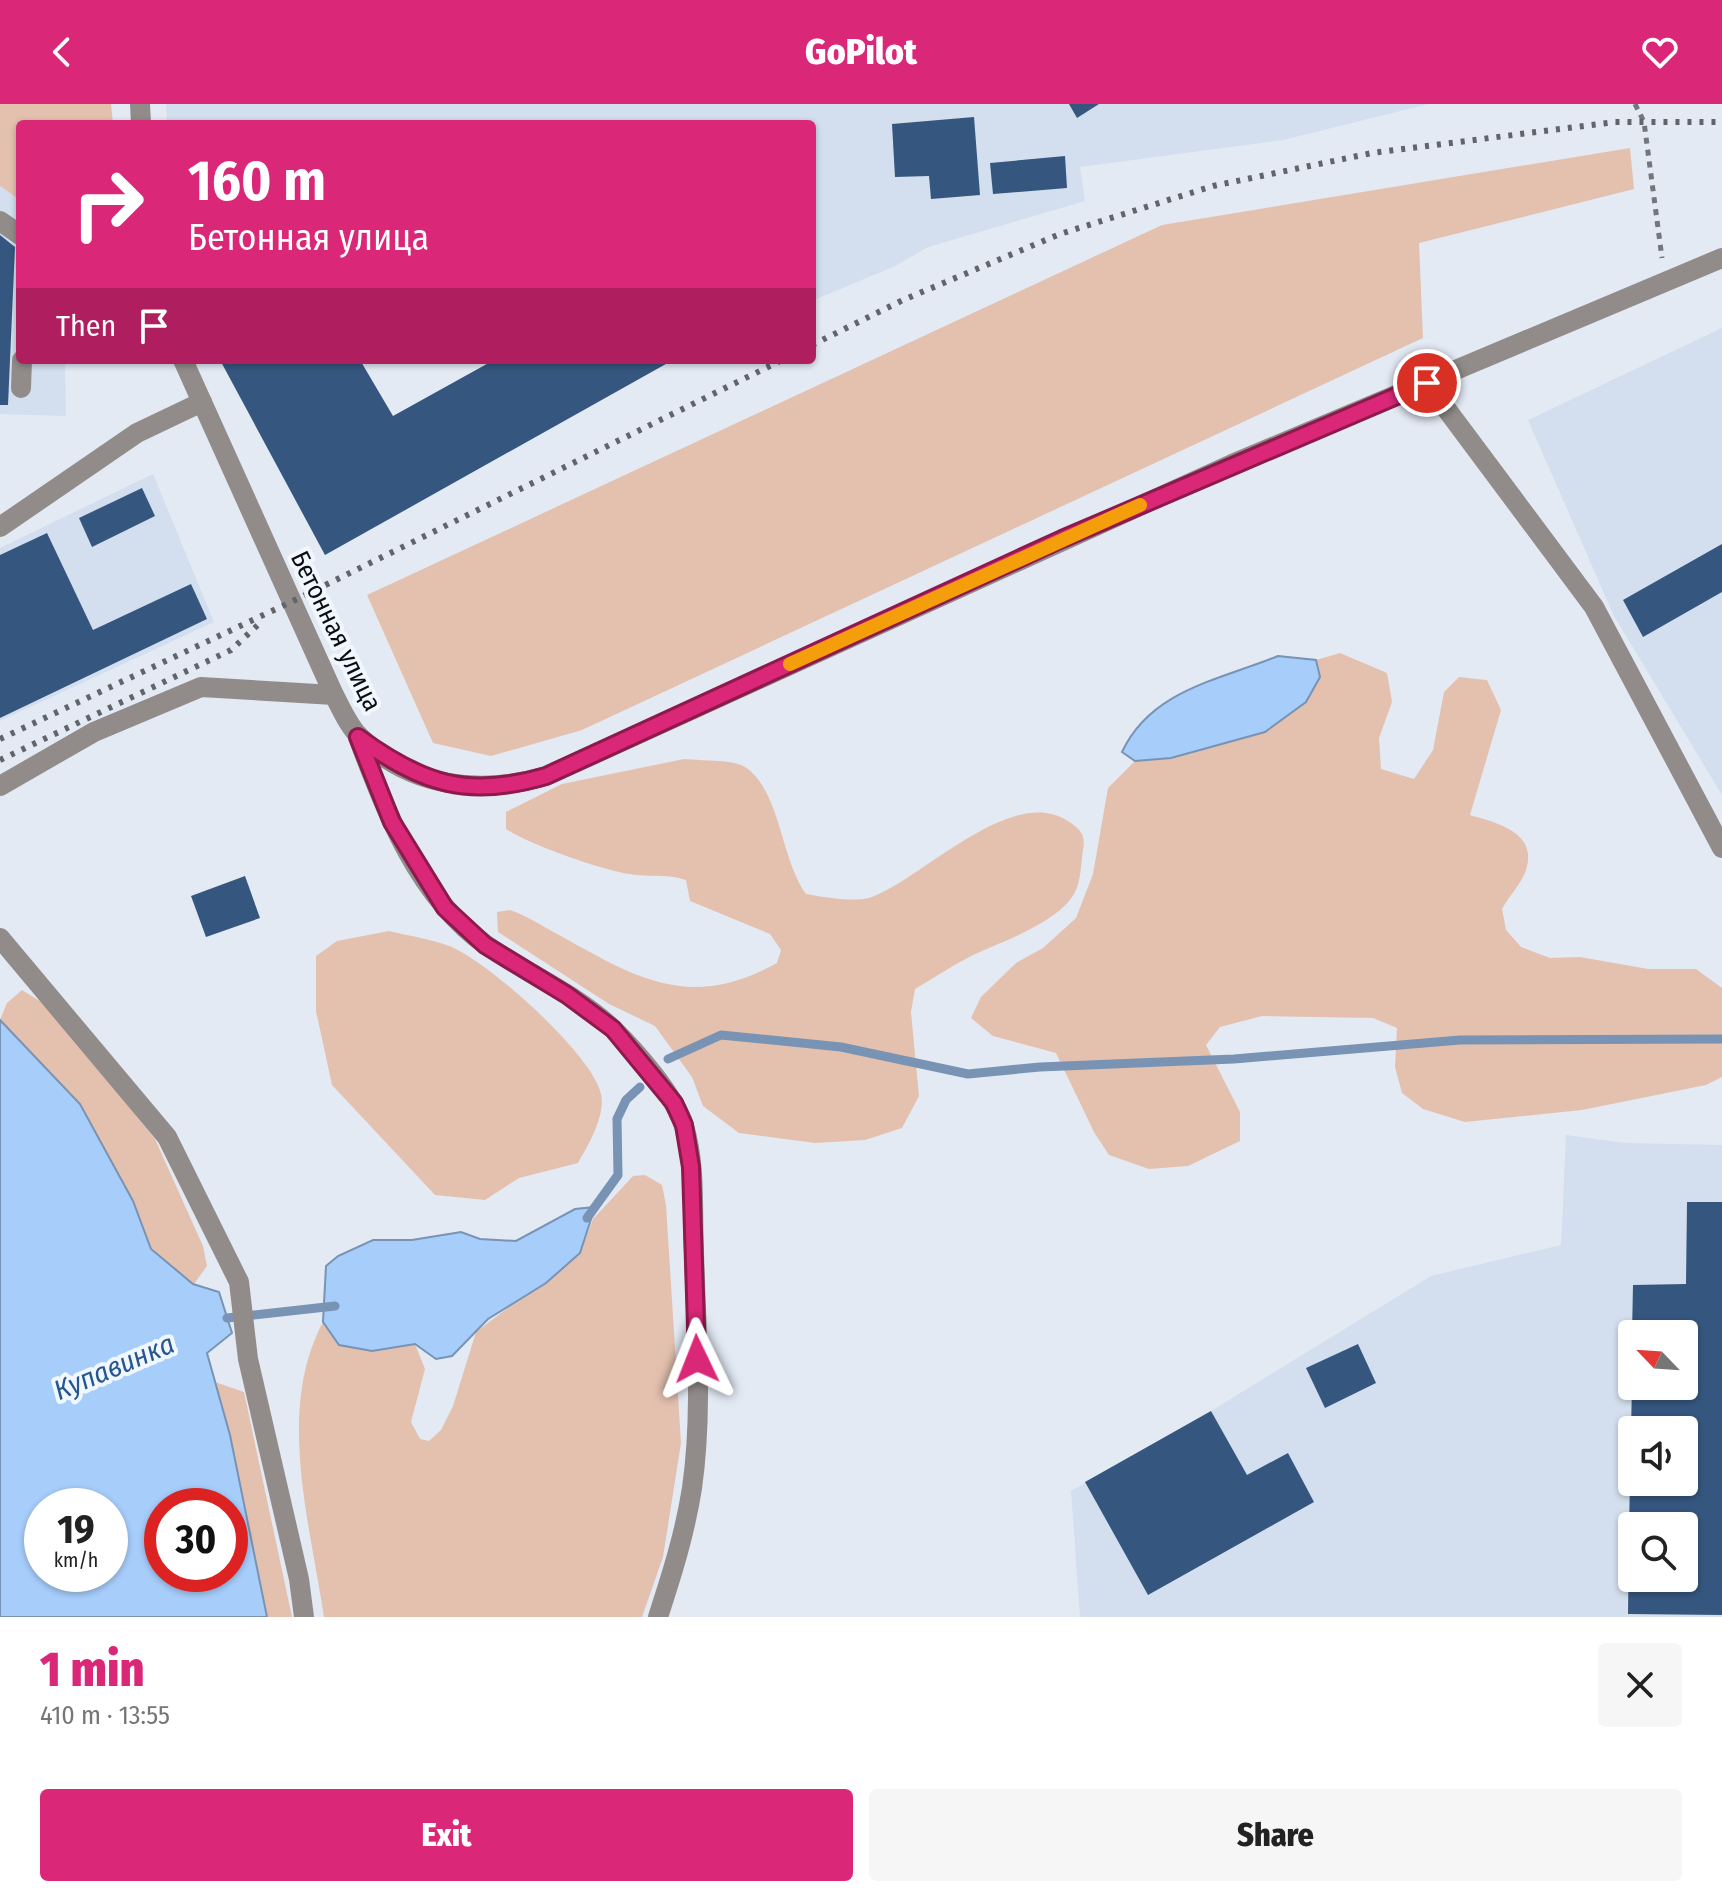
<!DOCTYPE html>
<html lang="en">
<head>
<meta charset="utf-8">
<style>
	body { margin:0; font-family:"Fira Sans Condensed",sans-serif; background:#f6f6f6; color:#222; height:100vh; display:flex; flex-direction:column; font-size:30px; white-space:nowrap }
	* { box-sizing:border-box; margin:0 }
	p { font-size:26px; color:#767676 }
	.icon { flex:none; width:44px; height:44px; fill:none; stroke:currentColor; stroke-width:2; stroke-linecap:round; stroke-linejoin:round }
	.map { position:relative; height:1513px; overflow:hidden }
	.panel { display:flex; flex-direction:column; background:#fff; flex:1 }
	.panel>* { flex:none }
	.hud { position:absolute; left:16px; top:16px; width:800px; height:244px; border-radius:8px; box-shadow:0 2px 6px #0004; background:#db2777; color:#fff; overflow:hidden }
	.needle { width:52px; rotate:295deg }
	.buttons { position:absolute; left:1618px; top:1216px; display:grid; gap:16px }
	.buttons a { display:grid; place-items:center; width:80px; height:80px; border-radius:8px; background:#fff; box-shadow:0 2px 6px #0004; font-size:40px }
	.speed { position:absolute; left:24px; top:1384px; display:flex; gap:16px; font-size:40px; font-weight:700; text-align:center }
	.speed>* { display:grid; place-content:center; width:104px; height:104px; border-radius:50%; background:#fff; box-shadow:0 2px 6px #0004; line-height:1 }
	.speed small { font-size:20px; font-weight:400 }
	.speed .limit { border:12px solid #d22; background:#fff; color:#111 }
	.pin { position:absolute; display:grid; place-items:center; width:68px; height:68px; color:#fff; margin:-34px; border:4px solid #fff; border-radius:50%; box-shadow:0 2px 8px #0007 }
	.me { position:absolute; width:88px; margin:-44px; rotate:358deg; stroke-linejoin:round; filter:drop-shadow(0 0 6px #0008) }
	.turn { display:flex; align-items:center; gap:28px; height:168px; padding:0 40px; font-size:36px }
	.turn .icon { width:104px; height:104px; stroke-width:2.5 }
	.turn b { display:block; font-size:56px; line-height:68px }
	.then { display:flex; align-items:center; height:76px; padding:0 40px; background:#0003; gap:16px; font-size:30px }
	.round { display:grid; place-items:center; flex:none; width:84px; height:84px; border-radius:8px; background:#f6f6f6 }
	.summary { display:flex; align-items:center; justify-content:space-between; height:136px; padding:0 40px }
	h1 { font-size:48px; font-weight:800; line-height:60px; color:#db2777 }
	.button { display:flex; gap:16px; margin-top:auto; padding:16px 40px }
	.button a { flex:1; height:92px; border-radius:8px; background:#db2777; color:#fff; font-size:32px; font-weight:800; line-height:92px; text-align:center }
	.button a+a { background:#f6f6f6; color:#222 }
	header { display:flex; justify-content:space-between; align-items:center; height:104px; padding:0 40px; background:#db2777; color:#fff; font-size:36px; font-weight:800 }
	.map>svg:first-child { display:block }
	.built { fill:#d3dfee; fill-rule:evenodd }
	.green { fill:#e4c1af }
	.water { fill:#a7cdfb; stroke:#7893b4; stroke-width:2; fill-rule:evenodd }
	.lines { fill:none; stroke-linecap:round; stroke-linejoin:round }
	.stream { stroke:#7893b4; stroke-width:9 }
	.building { fill:#35567e }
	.path { stroke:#72767d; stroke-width:5; stroke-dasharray:6 6; stroke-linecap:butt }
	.minor { stroke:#918c89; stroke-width:20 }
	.rail { stroke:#61656b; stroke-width:6; stroke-dasharray:4 8; stroke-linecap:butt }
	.route-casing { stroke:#8e194d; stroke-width:20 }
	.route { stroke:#db2777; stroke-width:14 }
	.slow { stroke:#f59e0b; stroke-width:14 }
	.labels { text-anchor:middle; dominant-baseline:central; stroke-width:8; stroke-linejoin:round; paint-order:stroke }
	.street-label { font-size:26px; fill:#0b0d10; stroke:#f1f7ff }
	.water-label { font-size:28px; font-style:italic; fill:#26568f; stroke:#f1f7ff }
</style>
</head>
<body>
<header><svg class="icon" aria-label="back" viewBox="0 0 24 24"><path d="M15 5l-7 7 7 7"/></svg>GoPilot<svg class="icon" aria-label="heart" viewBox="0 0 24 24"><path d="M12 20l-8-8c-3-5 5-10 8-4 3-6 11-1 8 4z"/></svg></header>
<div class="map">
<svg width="1722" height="1513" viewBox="0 0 1722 1513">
	<rect width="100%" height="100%" fill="#e3eaf4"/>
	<g class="built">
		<path d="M166,0H1429L1283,36L1080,63L1085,97L928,143L895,162L812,197V20H167Z"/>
		<path d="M0,82L20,96V256H65L66,312L0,310Z"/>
		<path d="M1722,224V691L1614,512L1528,316Z"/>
		<path d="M153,370L214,518L0,617V444Z"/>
		<path d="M1566,1031L1625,1039L1722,1041V1513H1080L1071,1387L1211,1307L1431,1172L1561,1141ZM1632,1230H1684V1282H1632ZM1632,1326H1684V1378H1632ZM1632,1422H1684V1474H1632Z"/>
	</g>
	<g class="green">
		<path d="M0,0H111L113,20H20V96L0,82Z"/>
		<path d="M1630,44L1634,85L1419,139L1423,234L582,626L491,652L433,639L367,491L1162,121Z"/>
		<path d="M1340,549L1387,569L1392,598L1379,634L1381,665L1414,675L1433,646L1444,588L1459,573L1487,576L1501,606L1470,711C1497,719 1538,728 1526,766C1522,779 1508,793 1502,805L1506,826L1521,843L1550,854L1580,853L1648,865H1696L1722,884V973L1706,981L1582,1006L1465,1018L1423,1005L1402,989L1395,963L1397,924L1373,914L1262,912L1220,923L1206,941L1240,1008V1037L1188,1062L1149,1065L1109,1051L1094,1028L1056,949L993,932L971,914L981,893L1016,859L1043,844L1076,814L1093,770L1108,684L1135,657L1171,654L1320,573L1316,556Z"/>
		<path d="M684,655C701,657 732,655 745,663C781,687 780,754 806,790C824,793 854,799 872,793C924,773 1012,680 1068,717C1080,725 1086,730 1083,746C1081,758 1081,777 1075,788C1061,817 1002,838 973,851C953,861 934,874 915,885L911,908L919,992L902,1024L865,1036L815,1039L739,1029L703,1002L692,973L655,922L609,900L498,828L497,808L510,806C528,812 542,822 559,831C638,875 690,907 777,859L781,846L770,830L690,797L686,776C669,770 655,773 637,771C609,769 530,741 506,725V708L562,680Z"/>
		<path d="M389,827C409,832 431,835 449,842C487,856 593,951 601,990C606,1011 588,1042 578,1059L519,1074L485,1096L435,1091L332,981L316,907V852L337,837Z"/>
		<path d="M22,886L46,901L155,1035L203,1142L207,1162L194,1180L151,1145L133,1097L80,1000L0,916L7,899Z"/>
		<path d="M645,1071L662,1081L666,1101L681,1339L663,1453L642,1513H324C310,1419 276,1306 323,1218L339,1241L372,1247L415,1240L425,1265L411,1318L420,1335L429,1337L441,1326L453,1302L476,1228L580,1149L593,1115L633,1072Z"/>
		<path d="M215,1278L244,1288L292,1513H267L230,1331Z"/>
	</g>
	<g class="water">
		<path d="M1278,552L1316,556L1320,573L1306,598L1265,628L1171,654L1135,657L1122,648C1151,586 1219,576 1278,552Z"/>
		<path d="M0,916L80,1000L133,1097L151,1145L193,1180L219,1188L232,1229L207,1249L230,1331L267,1513H0ZM42,1402H110V1470H42ZM162,1402H230V1470H162Z"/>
		<path d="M595,1103L580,1149L546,1179L488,1215L452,1252L436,1255L415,1240L372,1247L339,1241L323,1218L326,1162L338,1152L373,1136H412L461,1128L480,1135L516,1137L575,1105Z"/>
	</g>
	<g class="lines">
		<g class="stream">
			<path d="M668,955L721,931L841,943L968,970L1040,963L1234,955L1460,936L1722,935"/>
			<path d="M587,1114L618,1071L617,1015L626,996L640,983"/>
			<path d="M227,1214L335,1202"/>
		</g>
	</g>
	<g class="building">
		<path d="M1069,0H1099L1077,14Z"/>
		<path d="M974,13L980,91L931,95L929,72L895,73L892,20Z"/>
		<path d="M1065,52L1067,84L993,90L990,59Z"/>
		<path d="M0,131L15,143L8,301H0Z"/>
		<path d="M220,256H360L393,312L494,256H673L325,451Z"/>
		<path d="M142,384L155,412L92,443L79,414Z"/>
		<path d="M47,429L93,526L191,480L207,515L0,614V451Z"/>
		<path d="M1722,440V488L1643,533L1623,496Z"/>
		<path d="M245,772L260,814L206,833L191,792Z"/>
		<path d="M1687,1098H1722V1511L1628,1510L1629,1432L1632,1474H1684V1422H1629L1630,1378H1684V1326H1631L1632,1282H1684V1230H1632L1633,1181L1686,1180Z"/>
		<path d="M1358,1240L1376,1279L1325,1304L1306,1264Z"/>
		<path d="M1211,1307L1247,1371L1288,1349L1314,1398L1148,1491L1085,1378Z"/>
	</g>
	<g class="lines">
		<path class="path" d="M1635,0L1644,18L1662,154"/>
		<g class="minor">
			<path d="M140,0L141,20"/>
			<path d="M0,117L20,131"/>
			<path d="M183,256L334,591C341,604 349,623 360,633C410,684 481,691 546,672L1232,360L1722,154"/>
			<path d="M1427,279L1594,503L1722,744"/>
			<path d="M21,284L22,256"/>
			<path d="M0,423L137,329L202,298"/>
			<path d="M358,633C385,707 419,794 486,841C527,870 576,890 612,924C635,946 675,992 684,1022C696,1061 692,1107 694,1148C696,1226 703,1307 692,1384C685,1429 672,1470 658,1513"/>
			<path d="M0,682L94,628L201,583L334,591"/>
			<path d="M0,834L167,1033L239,1178L248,1255L299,1475L304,1513"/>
		</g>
		<g class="rail">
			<path d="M812,241L903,196L1060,130L1213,82L1372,49L1615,18H1722"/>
			<path d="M0,635L291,498L782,256"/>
			<path d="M0,656L231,546L260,519"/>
		</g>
	</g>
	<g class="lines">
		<g class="route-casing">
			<path id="route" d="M697,1255L691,1063L684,1021L674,999L613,925L567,891L485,841L445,804L392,718L358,633C422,680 468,695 546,672L1062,435L1427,279"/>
		</g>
		<use href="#route" class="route"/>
		<path class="slow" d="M790,560L1140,401"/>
	</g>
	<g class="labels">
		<g class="street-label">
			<text transform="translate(336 527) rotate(64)">Бетонная улица</text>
		</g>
		<g class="water-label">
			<text transform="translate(114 1263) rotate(-23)">Купавинка</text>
		</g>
	</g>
</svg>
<div class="buttons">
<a><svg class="needle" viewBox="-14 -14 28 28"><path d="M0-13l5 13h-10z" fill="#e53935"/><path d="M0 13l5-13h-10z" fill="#767676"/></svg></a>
<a><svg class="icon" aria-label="sound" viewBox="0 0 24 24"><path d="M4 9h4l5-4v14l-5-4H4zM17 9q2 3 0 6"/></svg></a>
<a><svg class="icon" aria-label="search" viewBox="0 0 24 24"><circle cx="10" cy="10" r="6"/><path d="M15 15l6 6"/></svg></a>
</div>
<div class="speed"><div>19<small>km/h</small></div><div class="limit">30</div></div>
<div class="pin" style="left:1427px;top:279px;background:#d93025"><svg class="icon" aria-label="arrive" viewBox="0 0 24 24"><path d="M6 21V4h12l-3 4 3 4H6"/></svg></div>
<svg class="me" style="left:697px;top:1255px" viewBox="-20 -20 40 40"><path d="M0-17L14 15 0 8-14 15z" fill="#db2777" stroke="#fff" stroke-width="4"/></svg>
<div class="hud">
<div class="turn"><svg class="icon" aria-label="right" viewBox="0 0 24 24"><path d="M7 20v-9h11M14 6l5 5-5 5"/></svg><div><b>160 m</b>Бетонная улица</div></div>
<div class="then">Then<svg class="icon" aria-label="arrive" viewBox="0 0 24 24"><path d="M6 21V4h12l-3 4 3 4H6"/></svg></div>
</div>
</div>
<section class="panel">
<div class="summary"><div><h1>1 min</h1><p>410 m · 13:55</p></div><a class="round"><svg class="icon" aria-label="close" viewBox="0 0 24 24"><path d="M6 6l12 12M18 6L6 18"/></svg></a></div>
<div class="button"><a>Exit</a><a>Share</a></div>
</section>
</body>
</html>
